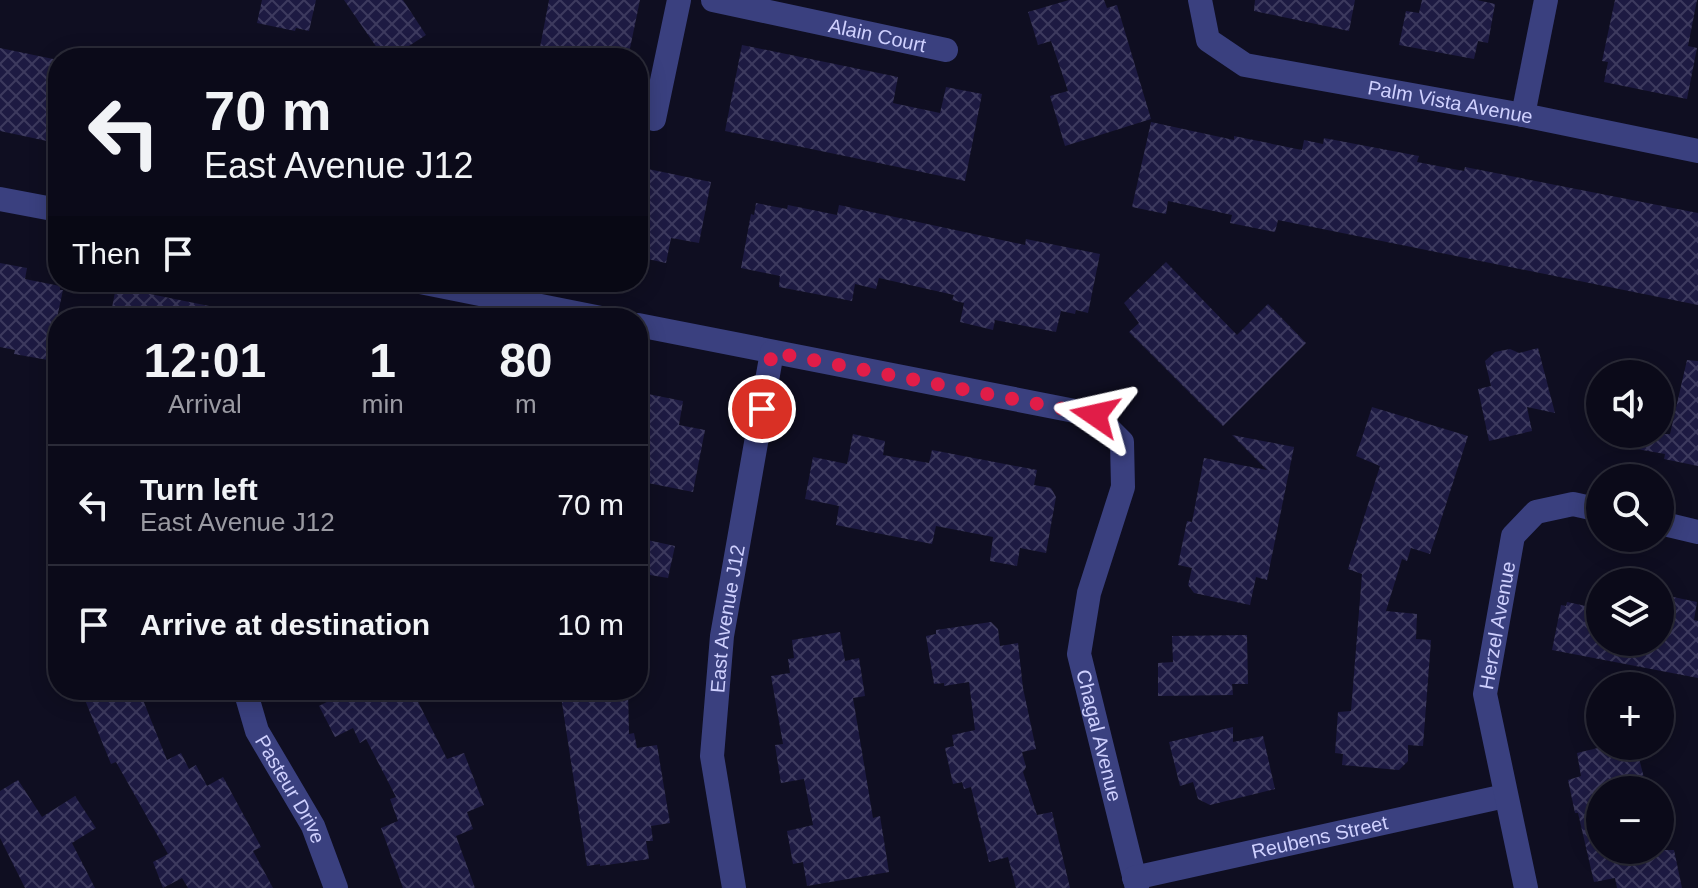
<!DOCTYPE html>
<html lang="en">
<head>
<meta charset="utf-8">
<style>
	body { margin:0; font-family:Arial,sans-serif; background:#191826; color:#f1f3f6; height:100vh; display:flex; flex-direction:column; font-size:30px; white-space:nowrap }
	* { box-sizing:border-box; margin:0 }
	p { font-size:26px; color:#9a9aa2 }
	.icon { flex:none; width:44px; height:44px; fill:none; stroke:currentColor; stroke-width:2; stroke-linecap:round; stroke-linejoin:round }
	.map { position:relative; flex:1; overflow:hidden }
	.side { position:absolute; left:48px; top:308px; width:600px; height:392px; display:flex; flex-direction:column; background:#0b0a19; border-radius:32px; box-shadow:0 4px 20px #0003,0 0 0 2px #2b2b38 }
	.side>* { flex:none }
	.hud { position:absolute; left:48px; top:48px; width:600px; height:244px; border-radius:32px; box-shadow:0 4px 20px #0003,0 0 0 2px #2b2b38; background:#0b0a19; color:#f1f3f6; overflow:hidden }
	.buttons { position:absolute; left:1586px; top:360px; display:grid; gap:16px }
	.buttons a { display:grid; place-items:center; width:88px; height:88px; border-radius:50%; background:#0b0a19; box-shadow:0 4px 20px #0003,0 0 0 2px #2b2b38; font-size:40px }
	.pin { position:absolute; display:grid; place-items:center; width:68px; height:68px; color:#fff; margin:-34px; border:4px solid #fff; border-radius:50%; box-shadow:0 2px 8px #0007 }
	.me { position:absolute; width:88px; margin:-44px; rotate:281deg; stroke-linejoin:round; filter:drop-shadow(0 0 6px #0008) }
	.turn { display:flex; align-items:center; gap:28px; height:168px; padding:0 24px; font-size:36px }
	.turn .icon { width:104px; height:104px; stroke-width:2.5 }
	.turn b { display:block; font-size:56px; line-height:68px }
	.then { display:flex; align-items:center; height:76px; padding:0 24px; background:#0003; gap:16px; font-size:30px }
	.eta { display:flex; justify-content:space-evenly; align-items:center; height:136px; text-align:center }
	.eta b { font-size:48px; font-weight:700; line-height:56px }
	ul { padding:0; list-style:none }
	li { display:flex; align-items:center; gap:24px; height:120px; padding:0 24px; border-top:2px solid #2b2b38 }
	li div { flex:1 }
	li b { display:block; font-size:30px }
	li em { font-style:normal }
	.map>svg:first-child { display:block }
	.building { fill:url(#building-cross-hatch) }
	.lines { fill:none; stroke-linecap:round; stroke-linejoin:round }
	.minor { stroke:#3a407f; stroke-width:24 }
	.route { stroke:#e11d48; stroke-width:14; stroke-dasharray:0 25.2 }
	.labels { text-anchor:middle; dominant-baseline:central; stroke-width:6; stroke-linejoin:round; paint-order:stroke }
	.street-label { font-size:20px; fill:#cfd0fe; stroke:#0f0e21 }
</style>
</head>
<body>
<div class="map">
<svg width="1698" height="888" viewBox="0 0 1698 888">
	<defs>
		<pattern id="building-cross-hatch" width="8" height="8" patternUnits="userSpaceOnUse" patternTransform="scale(2)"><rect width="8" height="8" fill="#1d1a42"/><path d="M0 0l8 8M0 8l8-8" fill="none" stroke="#3d3a5e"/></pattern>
	</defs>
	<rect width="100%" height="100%" fill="#0f0e21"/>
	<g class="building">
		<path d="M262,0H316L309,31L296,28L295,31L257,23Z"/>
		<path d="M344,0H403L426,35L390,58H384Z"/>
		<path d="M549,0H640L628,58H538Z"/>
		<path d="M1069,0H1104L1107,8L1117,5L1151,119L1065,146L1050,96L1068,91L1051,41L1038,45L1028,12Z"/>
		<path d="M1255,0H1355L1349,31L1254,11Z"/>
		<path d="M1422,0H1477L1495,4L1488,43L1478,41L1474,59L1399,45L1406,11L1419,13Z"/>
		<path d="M1615,0H1697L1688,46L1697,48L1687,99L1604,82L1608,62L1602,61Z"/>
		<path d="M742,45L898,77L893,103L940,113L946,87L982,94L965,181L725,131Z"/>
		<path d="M0,48L58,60V132L50,130L47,141L0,131Z"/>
		<path d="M1151,122L1234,140V136L1302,150L1304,140L1323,144L1324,138L1419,156L1417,162L1464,171L1465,167L1698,213V305L1278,220L1275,232L1230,223L1232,215L1168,201L1166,214L1132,207Z"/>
		<path d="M648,169L711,182L699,243L671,238L666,263L638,257V195L642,176L646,177Z"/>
		<path d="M756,203L787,209L788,205L837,215L839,205L1025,245L1026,239L1100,254L1088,313L1076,310L1075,314L1061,311L1056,332L995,320L993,330L960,322L964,303L952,300L954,295L879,278L876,289L855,284L852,301L779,287L780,276L741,268L751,214L754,215Z"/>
		<path d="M1166,262L1237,335L1268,304L1306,343L1223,426L1129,332L1139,323L1124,303Z"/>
		<path d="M0,263L27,268L25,279L60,286V290H63L48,360L14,354L15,350L0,347Z"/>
		<path d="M116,287L214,307L213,318H110Z"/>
		<path d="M1538,348L1555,413L1527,407L1532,431L1489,441L1478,389L1491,386L1485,361L1495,352L1510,349L1519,353Z"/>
		<path d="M1687,360L1698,361V466L1664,459L1665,454L1620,446L1621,434H1670Z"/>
		<path d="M638,392L683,401L679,425L705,430L693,492L638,481Z"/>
		<path d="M1372,407L1468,436L1430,554L1411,548L1407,561L1402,559L1386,611L1417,614L1416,639L1431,640L1423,746L1408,745V761L1399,770L1342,765L1343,754L1335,753L1338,712L1351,711L1362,574L1348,569L1380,466L1356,456Z"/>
		<path d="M853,434L885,441L883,455L929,463L932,450L1037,470L1034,485L1051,488L1056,497L1046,553L1020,548L1017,566L990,561L993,537L936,526L932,544L836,525L839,506L805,499L813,457L847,464Z"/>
		<path d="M1232,435L1294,447L1267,580L1256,577L1250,605L1194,593L1188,585L1192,568L1178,565L1187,521L1192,522L1204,458L1267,470Z"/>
		<path d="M638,538L675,546L668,578L638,573Z"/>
		<path d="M1664,595L1697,602L1694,620L1698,621V678L1552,650L1561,605L1566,606L1567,602L1600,609V642H1660V617Z"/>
		<path d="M991,622L998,629L1000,646L1018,643L1023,688L1036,749L1022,752L1026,767L1023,772L1037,815L1052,812L1070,888H1016L1008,857L989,862L971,787L964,789L962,782L953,784L945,748L954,746L952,735L975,730L969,682L944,686V683L934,684L926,636L936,634V630Z"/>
		<path d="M840,632L845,661L859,658L865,696L853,698L873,818L880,816L889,872L807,886L803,862L793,864L787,831L813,825L804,779L781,783L775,745L783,744L771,676L790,673L788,659L794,658L792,640Z"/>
		<path d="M1247,635L1248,684H1232L1233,695L1158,696V663L1173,662L1172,636Z"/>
		<path d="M109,690H139L167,760L181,753L189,769L196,765L207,786L223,777L261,847L253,851L273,888H188L182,878L163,888L153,862L168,854L116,762L111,764L85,700Z"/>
		<path d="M350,690H412L447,759L464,753L484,805L467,812L473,829L456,836L475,888H403L381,828L398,821L390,799L396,797L366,739L360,743L353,728L335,737L319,706Z"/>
		<path d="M560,690H628L629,734L634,733L637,748L657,745L670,823L651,826L653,841H646L649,859L600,866V864L587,866Z"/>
		<path d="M1233,727V742L1263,736L1275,789L1210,805L1198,799L1193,782L1180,786L1169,742Z"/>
		<path d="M1606,746H1636L1647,790H1600V850H1674L1682,888H1617L1615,878L1594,882L1578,813H1575L1568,780L1581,776L1577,753Z"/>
		<path d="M18,780L42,817L75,796L96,828L72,843L95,888H25L0,838V791Z"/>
	</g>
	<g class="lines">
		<g class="minor">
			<path id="s1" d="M713,0L946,50"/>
			<path id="s2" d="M1200,0L1208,40L1245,65L1523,115L1698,151"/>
			<path d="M1523,115L1546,0"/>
			<path d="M654,119L679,0"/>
			<path d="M0,199L58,210"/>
			<path d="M420,282L601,318"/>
			<path id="s3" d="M638,325L1095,415L1122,442L1123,487L1089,593L1079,654L1137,888"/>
			<path d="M1660,523L1698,532"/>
			<path id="s4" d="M245,690L257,731L313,826L336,888"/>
			<path id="s5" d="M1134,878L1505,796"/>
			<path id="s6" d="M734,888L712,756L722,636L772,352"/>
			<path id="s7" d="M1526,888L1485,694L1513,536L1536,512L1573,504L1600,510"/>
		</g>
	</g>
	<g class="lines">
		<path class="route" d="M762,409L772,352L1095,415"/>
	</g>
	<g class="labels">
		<g class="street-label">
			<text stroke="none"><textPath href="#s1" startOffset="168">Alain Court</textPath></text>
			<text stroke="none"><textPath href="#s2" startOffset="294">Palm Vista Avenue</textPath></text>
			<text stroke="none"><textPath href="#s6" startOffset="272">East Avenue J12</textPath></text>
			<text stroke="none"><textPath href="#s7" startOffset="268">Herzel Avenue</textPath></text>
			<text stroke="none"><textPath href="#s3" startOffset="806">Chagal Avenue</textPath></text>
			<text stroke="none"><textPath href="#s4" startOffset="110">Pasteur Drive</textPath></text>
			<text stroke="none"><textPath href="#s5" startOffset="190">Reubens Street</textPath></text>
		</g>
	</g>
</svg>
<div class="buttons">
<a><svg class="icon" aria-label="sound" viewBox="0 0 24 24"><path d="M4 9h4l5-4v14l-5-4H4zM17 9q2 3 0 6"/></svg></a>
<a><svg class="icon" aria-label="search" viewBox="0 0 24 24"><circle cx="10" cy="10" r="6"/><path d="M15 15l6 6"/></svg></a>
<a><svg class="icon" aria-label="layers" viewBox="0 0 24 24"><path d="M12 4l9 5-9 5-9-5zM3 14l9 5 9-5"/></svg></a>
<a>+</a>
<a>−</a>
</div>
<div class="pin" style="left:762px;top:409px;background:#d93025"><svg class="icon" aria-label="arrive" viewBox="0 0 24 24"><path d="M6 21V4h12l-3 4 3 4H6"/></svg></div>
<svg class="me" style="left:1095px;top:415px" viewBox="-20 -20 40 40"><path d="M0-17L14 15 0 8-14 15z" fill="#e11d48" stroke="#fff" stroke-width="4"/></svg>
<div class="hud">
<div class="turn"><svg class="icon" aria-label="left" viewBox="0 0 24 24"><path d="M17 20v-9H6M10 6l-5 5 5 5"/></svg><div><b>70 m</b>East Avenue J12</div></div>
<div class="then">Then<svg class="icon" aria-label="arrive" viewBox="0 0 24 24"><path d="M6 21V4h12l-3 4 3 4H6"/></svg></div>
</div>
<section class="side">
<div class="eta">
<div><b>12:01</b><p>Arrival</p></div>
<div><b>1</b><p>min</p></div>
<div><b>80</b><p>m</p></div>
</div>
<ul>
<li><svg class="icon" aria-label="left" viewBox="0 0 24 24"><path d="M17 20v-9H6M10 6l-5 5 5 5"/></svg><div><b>Turn left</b><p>East Avenue J12</p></div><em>70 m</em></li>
<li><svg class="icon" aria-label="arrive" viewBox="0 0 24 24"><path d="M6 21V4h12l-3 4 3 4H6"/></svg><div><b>Arrive at destination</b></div><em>10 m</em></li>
</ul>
</section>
</div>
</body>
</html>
